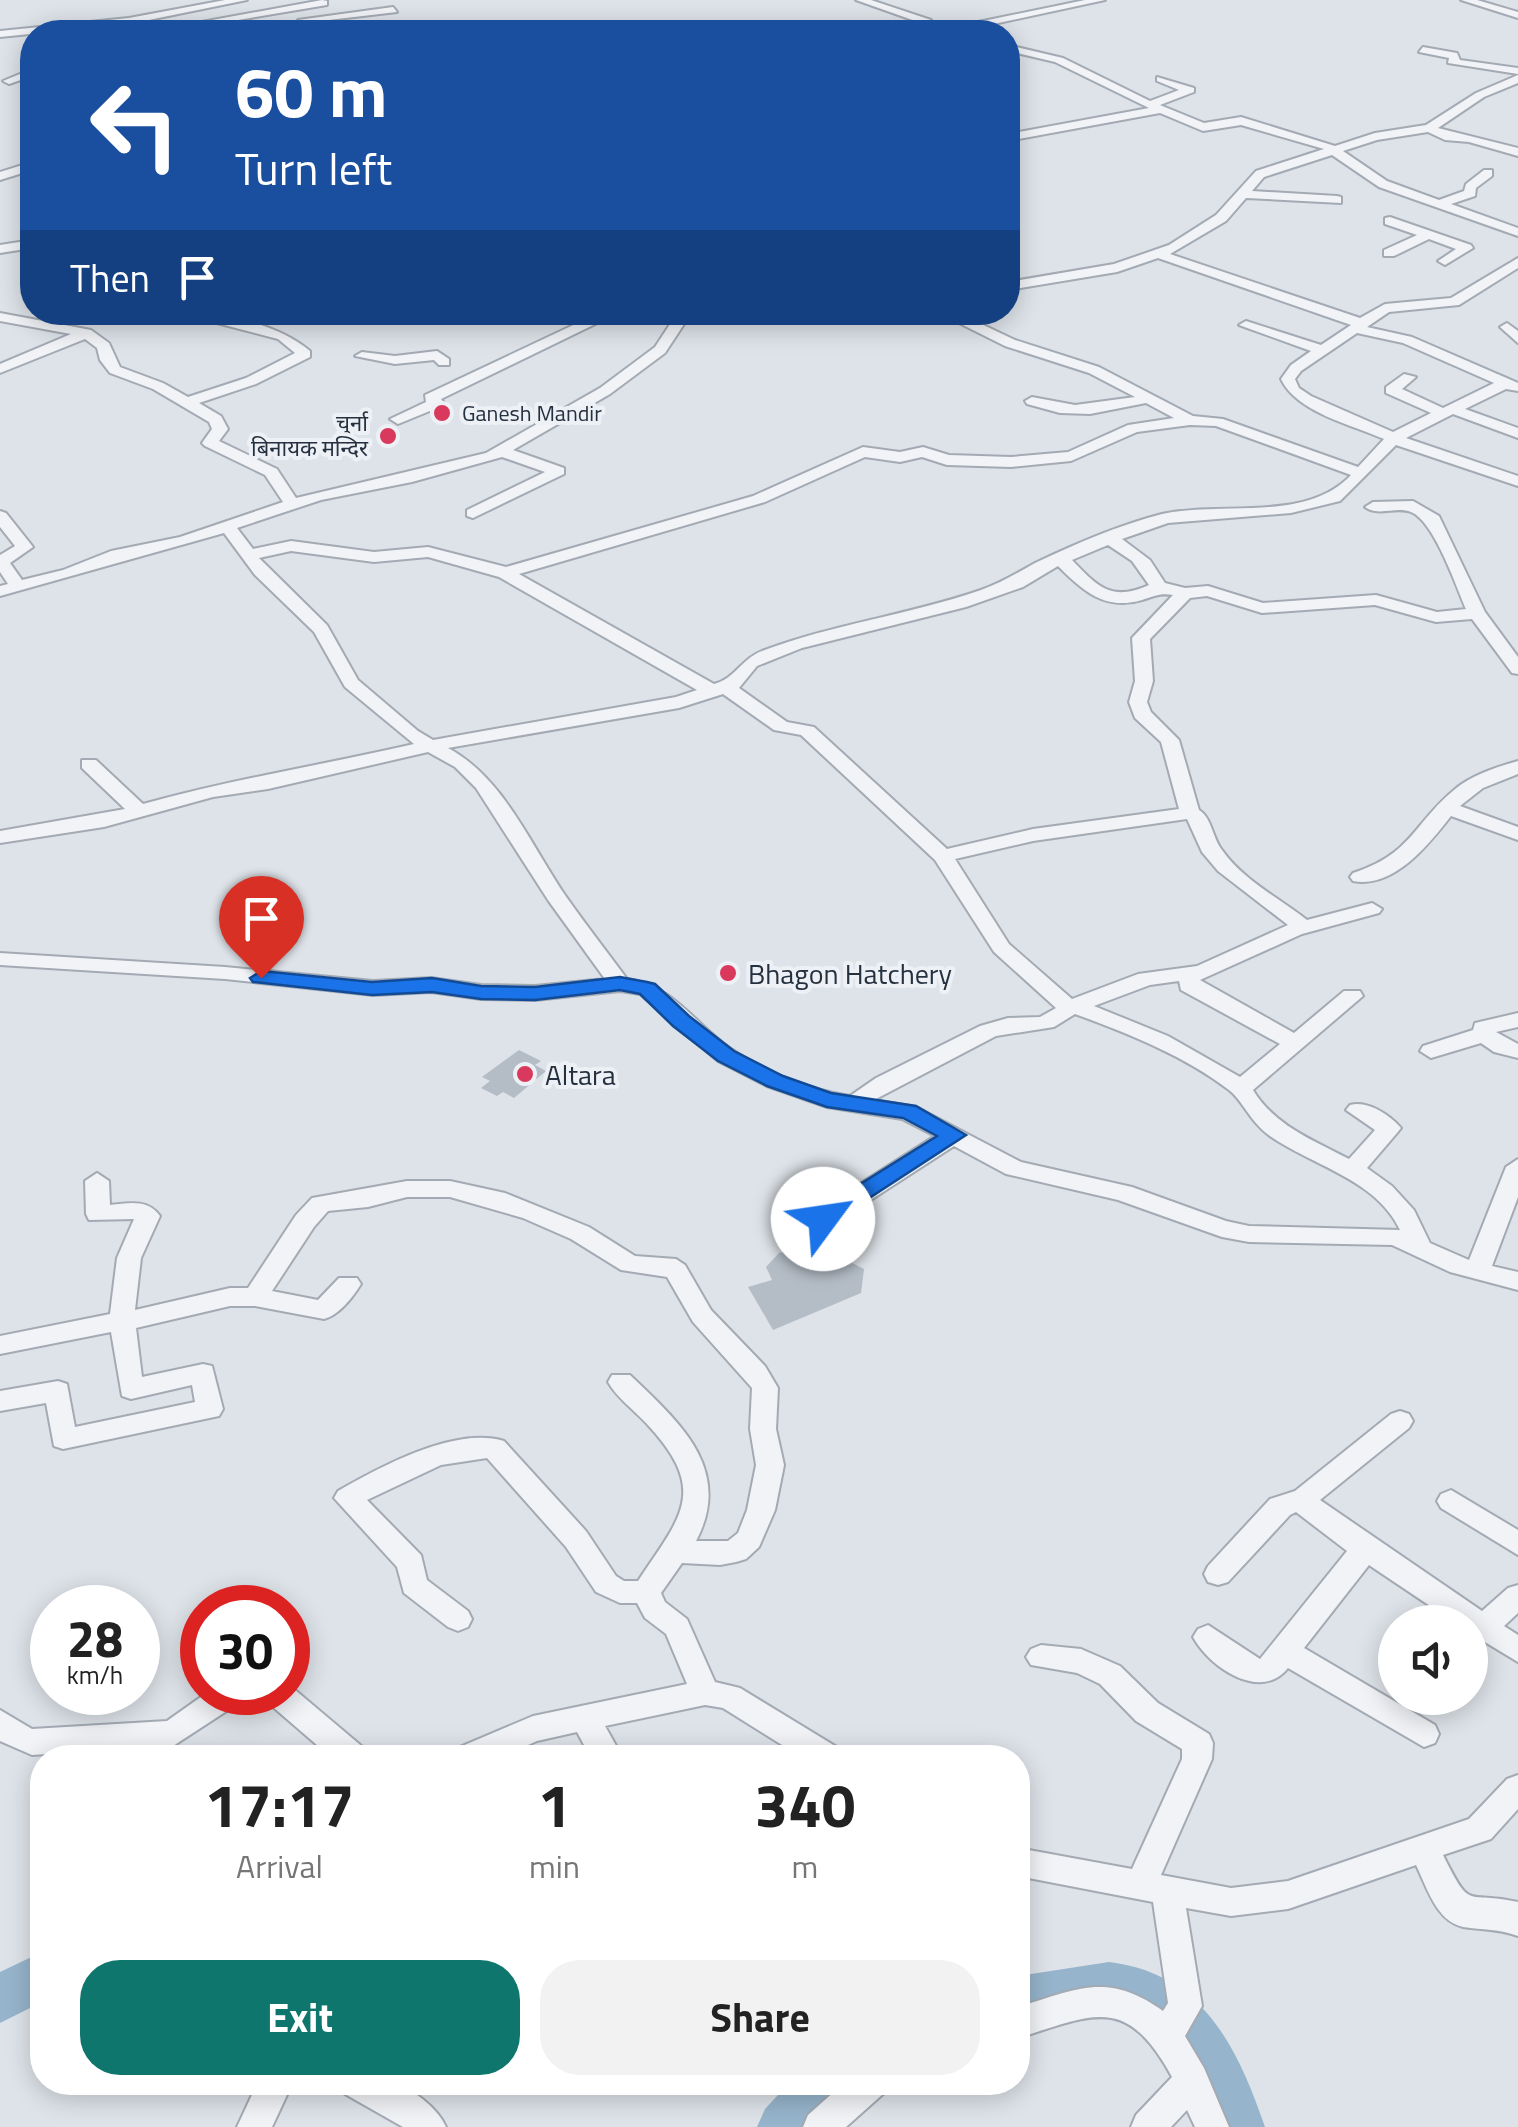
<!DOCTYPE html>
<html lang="en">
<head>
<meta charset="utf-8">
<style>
	body { margin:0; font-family:"Titillium Web","Noto Sans Devanagari",sans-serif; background:#f2f2f2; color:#222; height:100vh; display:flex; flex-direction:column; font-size:38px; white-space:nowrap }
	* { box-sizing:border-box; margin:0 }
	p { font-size:32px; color:#767676 }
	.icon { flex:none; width:55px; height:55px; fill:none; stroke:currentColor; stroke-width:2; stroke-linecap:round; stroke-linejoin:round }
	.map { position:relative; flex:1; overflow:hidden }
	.sheet { position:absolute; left:30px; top:1745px; width:1000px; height:350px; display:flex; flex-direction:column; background:#fff; border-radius:40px; box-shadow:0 5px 25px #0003 }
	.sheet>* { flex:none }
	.guide { position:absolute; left:20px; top:20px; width:1000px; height:305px; border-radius:40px; box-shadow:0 5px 25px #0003; background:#1a4fa0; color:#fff; overflow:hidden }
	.fabs { position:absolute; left:1378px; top:1605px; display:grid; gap:20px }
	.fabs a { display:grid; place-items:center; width:110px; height:110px; border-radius:50%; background:#fff; box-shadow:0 5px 25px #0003; font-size:50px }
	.speed { position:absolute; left:30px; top:1585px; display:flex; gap:20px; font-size:50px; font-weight:700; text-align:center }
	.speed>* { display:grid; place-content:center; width:130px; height:130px; border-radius:50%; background:#fff; box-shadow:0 5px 25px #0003; line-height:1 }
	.speed small { font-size:25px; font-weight:400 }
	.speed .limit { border:15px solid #d22; background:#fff; color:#111 }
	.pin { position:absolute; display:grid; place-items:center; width:85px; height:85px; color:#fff; margin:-102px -42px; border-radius:50% 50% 50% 0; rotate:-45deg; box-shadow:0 0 10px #0007 }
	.pin .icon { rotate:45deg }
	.me { position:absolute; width:110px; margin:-55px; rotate:59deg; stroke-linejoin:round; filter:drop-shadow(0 0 8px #0008) }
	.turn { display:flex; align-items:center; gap:35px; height:210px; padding:0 50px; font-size:45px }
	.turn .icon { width:130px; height:130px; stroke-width:2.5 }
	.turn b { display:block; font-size:70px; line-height:85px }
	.then { display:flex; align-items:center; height:95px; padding:0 50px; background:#0003; gap:20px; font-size:38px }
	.eta { display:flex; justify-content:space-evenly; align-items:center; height:170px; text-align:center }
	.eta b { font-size:60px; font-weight:700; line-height:70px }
	.button { display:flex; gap:20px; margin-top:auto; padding:20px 50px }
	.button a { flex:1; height:115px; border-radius:40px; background:#0f766e; color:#fff; font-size:40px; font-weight:700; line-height:115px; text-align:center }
	.button a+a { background:#f2f2f2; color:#222 }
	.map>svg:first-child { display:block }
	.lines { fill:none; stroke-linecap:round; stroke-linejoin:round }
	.river { fill:#96b4cb; fill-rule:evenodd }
	.building { fill:#b4bcc6 }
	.minor-casing { stroke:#a3aab3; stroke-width:4 }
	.minor { fill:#f1f3f7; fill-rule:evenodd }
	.route { fill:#1a73e8; stroke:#114b97; stroke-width:2.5 }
	.poi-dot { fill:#d8395c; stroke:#edf1f6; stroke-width:4 }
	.labels { text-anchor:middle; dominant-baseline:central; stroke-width:8; stroke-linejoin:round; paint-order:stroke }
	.far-poi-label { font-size:22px; fill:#263140; stroke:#edf1f6; text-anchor:start }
	.poi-label { font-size:28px; fill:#263140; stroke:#edf1f6; text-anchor:start }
</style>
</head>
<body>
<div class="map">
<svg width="1518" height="2127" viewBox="0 0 1518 2127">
	<rect width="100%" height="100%" fill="#dee3e9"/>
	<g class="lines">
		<g class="river">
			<path d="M42,1952V2002L0,2023V1972Z"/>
			<path d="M1109,1962C1202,1973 1237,2046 1265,2127H1211C1200,2094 1168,2025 1133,2013C1098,2000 1052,2017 1018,2024V1976Z"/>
			<path d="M790,2082H852L845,2100L820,2127H757L765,2109Z"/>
		</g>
	</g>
	<g class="building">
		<path d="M519,1050L541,1061L535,1065L546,1071L514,1098L503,1092L497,1096L481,1088L490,1081L482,1077Z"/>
		<path d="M814,1243L864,1269L861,1293L773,1330L748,1287L772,1280L766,1267L779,1253Z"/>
	</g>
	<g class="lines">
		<g class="minor-casing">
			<g id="minor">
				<path d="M225,0H247L129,24L0,37V31L129,18Z"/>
				<path d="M322,0L327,1V5L167,32L158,30Z"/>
				<path d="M856,0H871L931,20L932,23L954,27L1085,0H1105L957,32L940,29L610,32L681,24L802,28L921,23Z"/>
				<path d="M1461,0H1477L1518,12V18Z"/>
				<path d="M393,7L397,12L303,23L298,20Z"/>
				<path d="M1008,45L1063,58L1150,101L1179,90L1157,81V77L1194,88V92L1160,105L1204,123L1241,117L1335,146L1375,133L1426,125L1476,93L1518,75V83L1484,97L1438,128L1518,148V156L1469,142L1445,140L1428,132L1377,140L1343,151L1387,181L1439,200L1464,191L1466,184L1484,170H1492V176L1476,188L1475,196L1451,204L1518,228V236L1379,187L1332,155L1264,177L1252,191L1337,196L1341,197V203L1246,198L1226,221L1170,254L1360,318L1385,304L1451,298L1518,258V268L1459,305L1389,312L1367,327L1412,337L1518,383V391L1506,389L1465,409L1518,428V438L1453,414L1406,438L1518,476V486L1396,445L1340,501L1291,513L1168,523L1122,539L1150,560L1165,583L1185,588L1208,586L1263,603L1376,595L1437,612L1466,609C1456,586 1434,521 1411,512C1396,506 1379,517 1365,507L1373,502L1413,501L1439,516L1485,612L1518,657V674L1512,673L1472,619L1436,622L1375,605L1262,613L1207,596L1190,598L1150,639L1153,681L1147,702L1151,712L1179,740L1199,810C1212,818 1212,837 1222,850C1243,880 1279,898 1307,920L1372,903L1382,909L1379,913L1302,934L1200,980L1294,1033L1344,991H1360L1363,996L1253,1090C1275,1126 1313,1140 1349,1159L1375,1130L1346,1110L1350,1105C1367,1100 1390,1115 1401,1128L1397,1133L1367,1168L1392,1186L1414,1210L1430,1243L1469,1260L1506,1167L1518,1159V1197L1492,1266L1518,1272V1290L1450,1272L1392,1245L1249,1242L1222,1237L1118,1200L1006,1174L954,1146L832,1225H814L811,1219L814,1213L935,1136L902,1119L827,1107L767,1086L718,1061L640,994L620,991L535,1000L481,999L431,992L373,995L225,979L0,965V953L225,967L373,981L431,978L481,985L535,986L605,979L548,900L476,788L455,767L428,752L268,789L213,797L104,827L0,843V831L125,809L82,768V760H96L143,804C232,779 323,765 414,744L345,687L314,632L255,575L224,533L0,596V586L8,584L0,572V555L15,546L0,527V511L6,513L33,547L10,563L22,580L63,570L111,551L180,537L283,502L265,475L205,446L202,443L212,429L209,422L153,389L110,373L100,360L97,348L85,339L0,373V364L71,334L0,321V313L91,330L109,343L120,367L163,383L188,397L246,378L295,353L278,339L174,312C220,312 275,322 310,351V357L256,384L199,403L221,416L228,429L219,441L277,469L296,498L486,453L600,388L655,347L678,312H692L665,353L610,394L513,450L564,468V474L473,518L467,516V510L545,472L502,457L412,482L321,500L237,528L253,549L291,541L374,552L428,547L506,567L753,496L863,447L900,452L923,447L949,455L1011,457L1068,452L1128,425L1174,418L1146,403L1090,414L1060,413L1027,404L1025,401L1032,397L1075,405L1135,397L1089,373L1005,346L937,312H956L1015,340L1099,367L1193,416L1223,419L1358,467L1384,439C1352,425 1296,412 1281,379L1291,365L1311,351L1239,325L1246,321L1321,345L1351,325L1158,258L1117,272L1008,290V282L1114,264L1169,245L1216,215L1256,171L1324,149L1241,125L1203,131L1160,113L1008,141V134L1149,108L1055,62L1008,51ZM1357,333L1403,343L1494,383L1443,408L1402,389L1416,377L1404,374L1386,387V393L1431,413L1393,432L1311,396L1299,388L1295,379L1301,371ZM1190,425L1216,426L1351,475C1306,523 1221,501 1162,514C1119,525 1075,544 1035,563C1017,573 1001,583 981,590C909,615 833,624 762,651C741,659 736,678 714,684L519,574L765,502L865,457L900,462L922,457L947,465L1011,467L1071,461L1137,432ZM1108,545L1132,561L1149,585C1111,602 1098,587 1072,560ZM291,551L374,562L428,557L499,577L697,690L676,697L433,740L418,731L358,680L327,625L259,558ZM1058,566C1083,591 1105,611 1142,600C1155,596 1160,593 1173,595L1132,638L1135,681L1129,702L1135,718L1161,742L1179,809L1033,829L947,849L814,727L787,722L739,688L757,666L802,648L966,607L1023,587ZM723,694L774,730L801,735L935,860L994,952L1056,1008L1040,1017L1008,1018L980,1026L876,1078L850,1096C811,1090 767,1073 734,1051C696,1026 675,986 627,979C607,952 586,925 567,898C531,846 504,778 448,748L679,708ZM1187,819L1202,852L1218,871L1288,925L1197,966L1138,974L1072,999L1009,944L955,859L1033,841ZM1179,981L1181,990L1280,1044L1240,1077L1168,1036L1094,1006L1150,985ZM1075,1014C1127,1033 1185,1056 1229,1090C1244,1102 1250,1122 1270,1136C1313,1166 1376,1179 1400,1230L1249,1226L1226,1221L1132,1187L1021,1162L916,1107L874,1100L996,1036L1054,1027Z"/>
				<path d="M1423,47L1457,53L1460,60L1518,68V74L1448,63L1449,58L1419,52Z"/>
				<path d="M32,69V76L9,84L3,81Z"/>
				<path d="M32,162V170L0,180V172Z"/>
				<path d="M1390,217L1471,245L1473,248L1445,265L1438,261L1456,249L1429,239L1394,256H1384V250L1417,235L1385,224V218Z"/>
				<path d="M32,240V248L0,253V245Z"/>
				<path d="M601,312H620L441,399L444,403L442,406L398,424L390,419L426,402L425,395Z"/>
				<path d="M1507,323L1518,331V343L1500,327Z"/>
				<path d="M437,351L449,359V365H439L434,360L395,364L355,356L362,352L395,356Z"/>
				<path d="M1518,761V774L1483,788L1460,806L1518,827V840L1451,816C1429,844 1394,889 1353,881L1350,877L1353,873C1412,854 1413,824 1454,790C1471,775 1497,767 1518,761Z"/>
				<path d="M1518,1013V1027L1496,1032L1518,1044V1058L1494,1052L1481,1043L1431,1058L1420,1051L1423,1046L1473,1030L1475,1023Z"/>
				<path d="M97,1173L109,1181L110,1205C129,1203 148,1199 160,1216L141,1258L135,1310L230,1288H248L296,1215L312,1198L407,1181H450L505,1193L589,1227L635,1256L676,1259L685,1265L711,1310L765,1366L778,1388L776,1429L784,1465L775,1510L759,1547L746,1559L736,1562L720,1565L682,1563L661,1593L665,1602L687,1619L715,1682L740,1688L840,1749L844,1758H803L723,1708L705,1705L605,1726L623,1758H591L577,1732L537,1741L499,1758H451L455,1749L533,1716L687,1684L666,1634L645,1618L637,1603H620L596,1592L566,1547L487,1458L441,1465L367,1500L421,1555L427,1580L468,1611L472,1619L468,1627L458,1631L448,1627L404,1593L397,1567L334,1498L338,1491C380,1467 455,1426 504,1441L586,1531L616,1576L624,1581H638C681,1516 710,1491 646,1423C633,1409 617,1398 608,1382L612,1375H630C679,1422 734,1469 696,1541H728L738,1533L747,1510L756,1465L750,1429L752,1388L693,1322L667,1277L621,1270L571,1239L523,1218L450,1197H407L368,1207L328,1211L314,1227L272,1291L318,1300L339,1278H357L361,1284C353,1297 339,1315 324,1319L255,1306H230L136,1328L142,1377L203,1364L212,1366L223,1409L219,1416L63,1449L54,1446L46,1403L0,1411V1391L58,1381L67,1384L75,1427L195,1402L192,1385L131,1399L122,1396L111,1332L0,1354V1336L110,1314L117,1258L134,1219L89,1220L86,1214L85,1181Z"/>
				<path d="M1400,1411L1409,1414L1413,1421L1409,1428L1320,1500L1482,1611L1508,1588L1518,1585V1613L1504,1626L1518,1635V1662L1470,1633V1622H1454L1369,1565L1304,1648L1435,1725L1439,1734L1435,1743L1424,1747L1288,1668C1261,1702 1210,1668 1193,1637L1198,1629L1208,1625L1260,1659L1347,1551L1296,1512L1290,1515L1228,1582L1218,1585L1208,1582L1204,1574L1208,1566L1270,1499L1295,1491L1391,1414Z"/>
				<path d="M1451,1490L1518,1530V1555L1441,1508L1437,1501L1441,1494Z"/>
				<path d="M1041,1645L1081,1649L1120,1666L1158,1703L1209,1734L1213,1743L1212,1759L1161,1875L1231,1888L1288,1881L1469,1819L1507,1779L1518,1775V1809L1491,1839L1443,1855C1472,1913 1464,1890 1518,1902V1936C1499,1929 1483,1930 1463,1927C1436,1921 1427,1887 1416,1865L1288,1909L1231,1916L1186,1908L1202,2006L1185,2036L1204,2068L1229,2127H1195L1187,2110L1171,2127H1131L1136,2115L1172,2077C1126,1993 1094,2015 1018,2038V2007C1077,1989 1108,1971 1163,2011L1168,2003L1153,1902L1018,1876V1848L1132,1869L1182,1759V1749L1136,1721L1100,1684L1077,1673L1031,1665L1026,1657L1031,1649Z"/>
				<path d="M288,1684L365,1749L369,1758H332L266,1701L261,1692H288Z"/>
				<path d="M208,1692H247L242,1701L173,1746L32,1755L0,1741V1710L32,1729L167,1721Z"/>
				<path d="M258,2082H293L272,2127H237Z"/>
				<path d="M340,2082C356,2082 375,2079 390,2082C411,2087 438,2108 446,2127H403L345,2094Z"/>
				<path d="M845,2082H888L883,2094L846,2127H803L808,2115Z"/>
			</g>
		</g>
		<use href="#minor" class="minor"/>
	</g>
	<path class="route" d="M261,971L372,982L432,978L481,986L535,987L620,977L647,982L655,984L689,1016L734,1051L783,1076L831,1093L916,1106L966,1135L823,1228L814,1225L810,1219L814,1213L937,1136L903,1118L827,1107L767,1086L718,1061L673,1026L640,994L620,990L535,1000L481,999L432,992L372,995L253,982L250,978Z"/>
	<g class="poi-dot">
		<circle cx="442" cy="413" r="10"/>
		<circle cx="388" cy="436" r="10"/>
		<circle cx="728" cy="973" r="10"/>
		<circle cx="525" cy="1074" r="10"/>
	</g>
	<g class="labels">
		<g class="far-poi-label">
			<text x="462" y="413">Ganesh Mandir</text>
			<text x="368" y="423" text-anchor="end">चुर्ना<tspan x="368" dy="25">बिनायक मन्दिर</tspan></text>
		</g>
		<g class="poi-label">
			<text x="748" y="973">Bhagon Hatchery</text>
			<text x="545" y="1074">Altara</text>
		</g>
	</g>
</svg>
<div class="fabs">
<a><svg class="icon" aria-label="sound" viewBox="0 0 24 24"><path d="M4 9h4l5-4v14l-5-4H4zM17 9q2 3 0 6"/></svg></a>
</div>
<div class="speed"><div>28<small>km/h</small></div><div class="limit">30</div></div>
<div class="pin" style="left:261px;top:978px;background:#d93025"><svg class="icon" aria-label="arrive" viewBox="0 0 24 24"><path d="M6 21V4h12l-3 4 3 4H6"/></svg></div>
<svg class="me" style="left:823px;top:1219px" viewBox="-20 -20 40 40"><circle r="19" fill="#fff"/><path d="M0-13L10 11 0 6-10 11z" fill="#1a73e8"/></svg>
<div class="guide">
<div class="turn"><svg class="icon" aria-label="left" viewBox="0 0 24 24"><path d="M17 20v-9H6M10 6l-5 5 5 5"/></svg><div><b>60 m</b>Turn left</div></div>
<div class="then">Then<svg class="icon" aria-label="arrive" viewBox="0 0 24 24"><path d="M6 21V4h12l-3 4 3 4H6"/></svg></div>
</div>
<section class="sheet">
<div class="eta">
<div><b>17:17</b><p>Arrival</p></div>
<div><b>1</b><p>min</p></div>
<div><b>340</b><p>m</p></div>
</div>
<div class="button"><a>Exit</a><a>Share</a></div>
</section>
</div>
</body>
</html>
